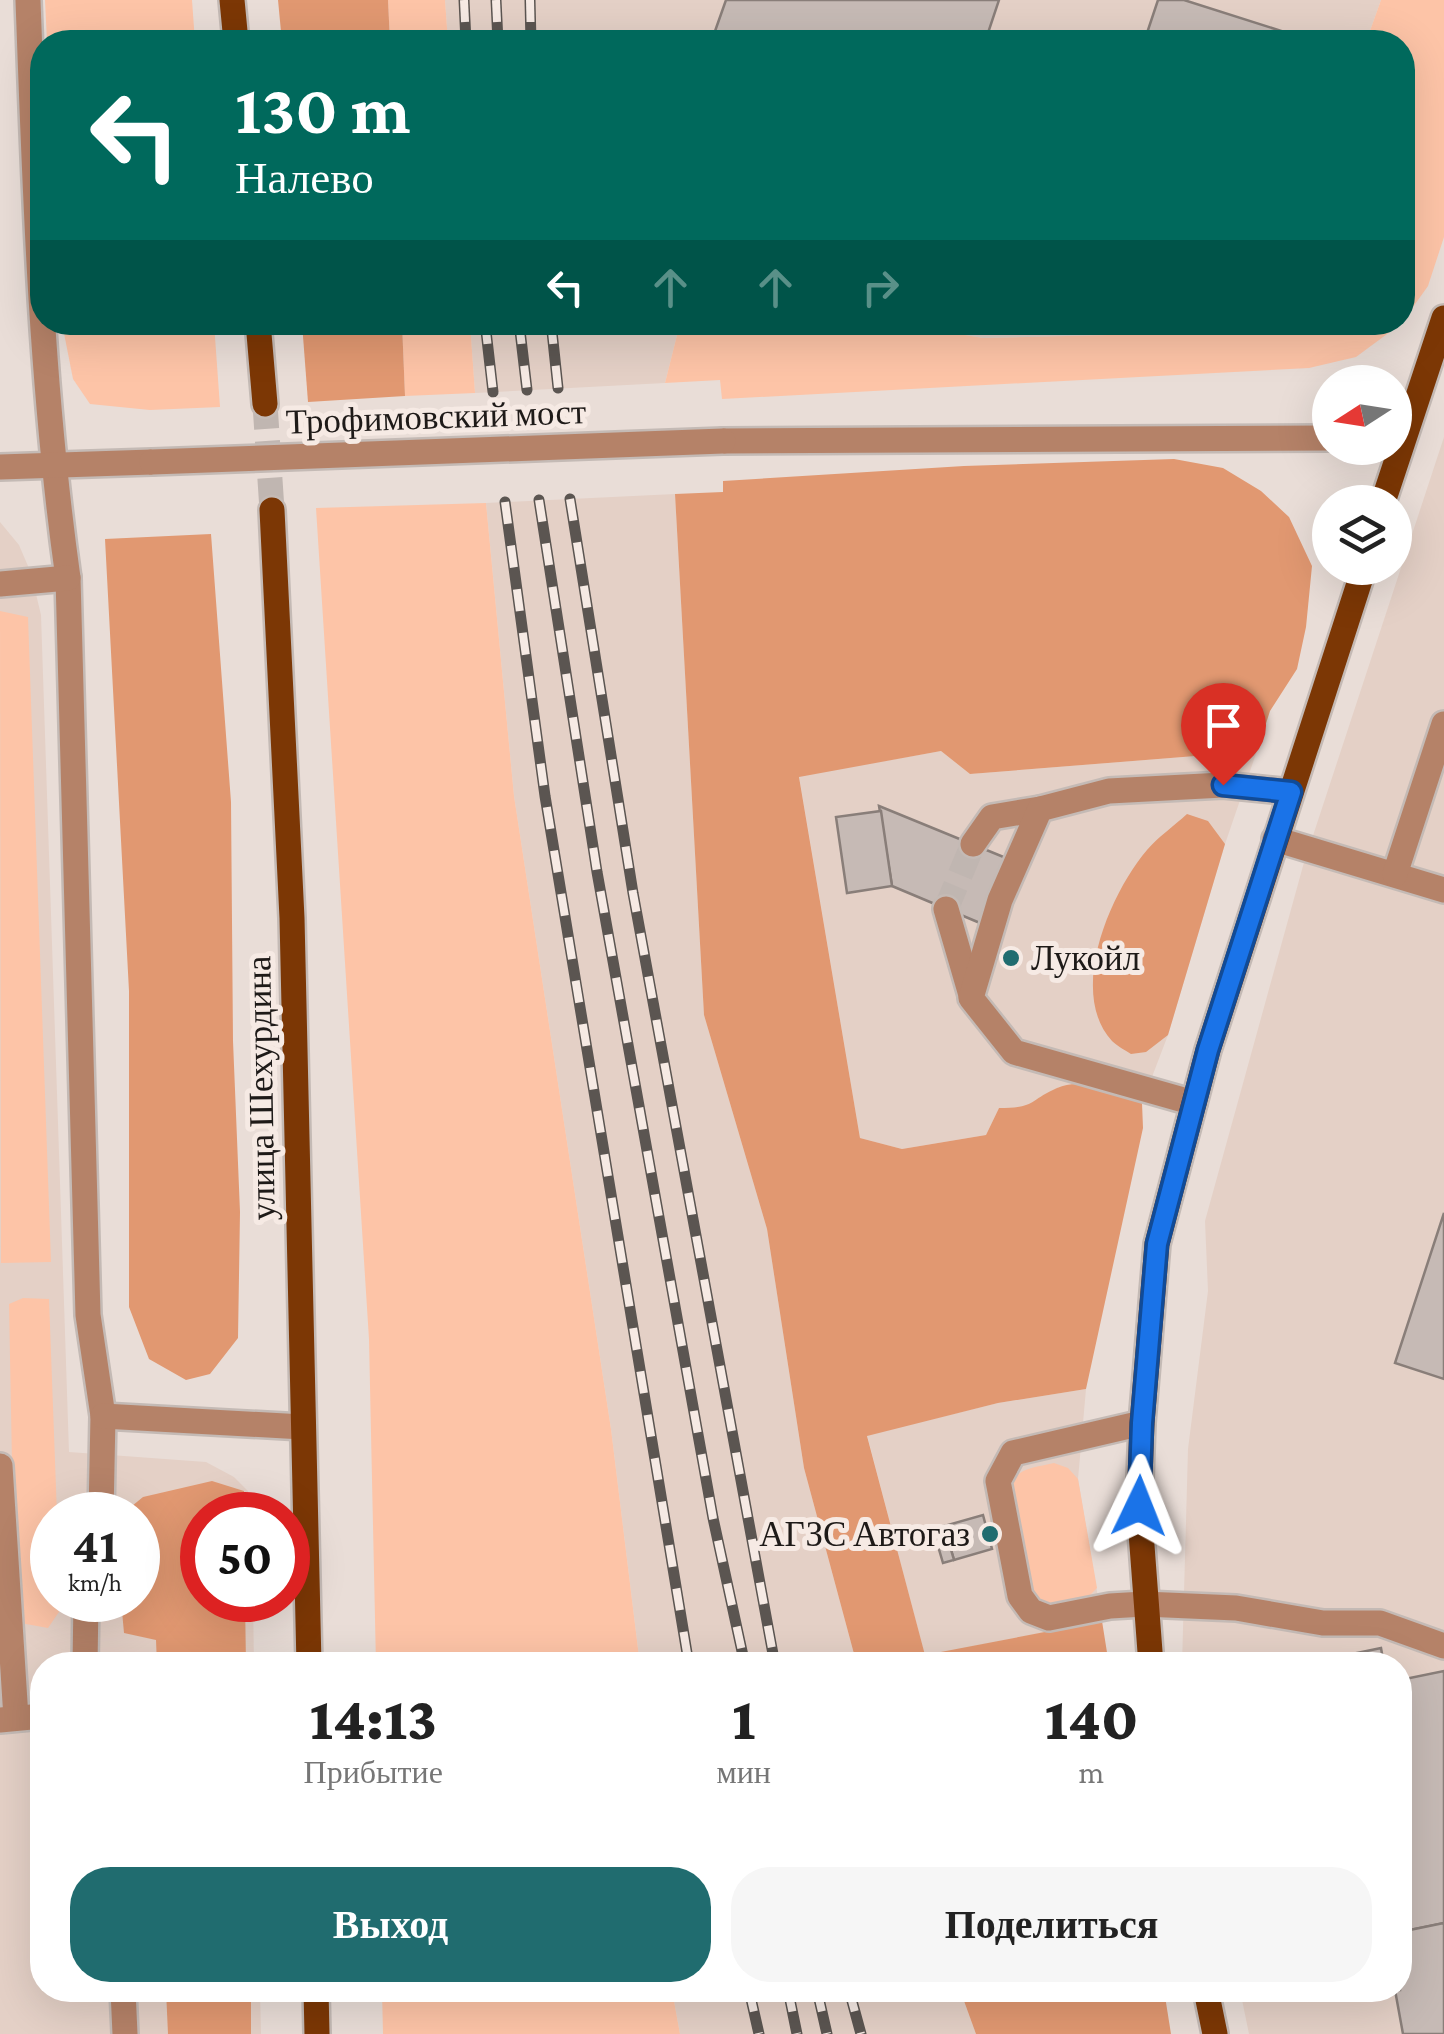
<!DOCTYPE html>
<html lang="ru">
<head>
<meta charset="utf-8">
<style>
	body { margin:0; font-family:"Crimson Pro",serif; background:#f6f6f6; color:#222; height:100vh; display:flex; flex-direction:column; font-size:38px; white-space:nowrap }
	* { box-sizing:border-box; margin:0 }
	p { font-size:32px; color:#767676 }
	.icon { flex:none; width:55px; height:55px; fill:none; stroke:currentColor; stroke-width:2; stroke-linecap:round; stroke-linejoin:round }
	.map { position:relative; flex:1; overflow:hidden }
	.panel { position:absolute; left:30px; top:1652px; width:1382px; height:350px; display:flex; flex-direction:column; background:#fff; border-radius:40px; box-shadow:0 10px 40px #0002 }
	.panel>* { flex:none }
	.banner { position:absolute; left:30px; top:30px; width:1385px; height:305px; border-radius:40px; box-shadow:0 10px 40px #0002; background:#00695c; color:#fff; overflow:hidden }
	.needle { width:65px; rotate:258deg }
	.controls { position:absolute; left:1312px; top:365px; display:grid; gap:20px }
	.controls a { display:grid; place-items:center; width:100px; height:100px; border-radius:50%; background:#fff; box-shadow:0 10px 40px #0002; font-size:50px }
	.speed { position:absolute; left:30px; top:1492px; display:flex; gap:20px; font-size:50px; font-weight:700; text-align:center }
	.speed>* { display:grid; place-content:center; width:130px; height:130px; border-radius:50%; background:#fff; box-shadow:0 10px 40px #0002; line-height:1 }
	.speed small { font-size:25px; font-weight:400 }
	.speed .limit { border:15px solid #d22; background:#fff; color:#111 }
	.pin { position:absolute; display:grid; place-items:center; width:85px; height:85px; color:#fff; margin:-102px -42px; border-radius:50% 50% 50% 0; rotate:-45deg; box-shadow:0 0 10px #0007 }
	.pin .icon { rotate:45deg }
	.me { position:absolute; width:110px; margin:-55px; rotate:2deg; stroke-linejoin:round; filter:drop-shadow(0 0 8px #0008) }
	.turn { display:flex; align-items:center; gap:35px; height:210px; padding:0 40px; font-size:45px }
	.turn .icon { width:130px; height:130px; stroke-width:2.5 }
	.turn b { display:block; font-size:70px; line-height:85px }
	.lanes { display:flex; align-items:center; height:95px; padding:0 40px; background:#0003; justify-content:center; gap:50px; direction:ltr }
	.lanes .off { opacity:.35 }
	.eta { display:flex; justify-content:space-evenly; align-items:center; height:170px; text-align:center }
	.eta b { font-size:60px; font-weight:800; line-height:70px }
	.cta { display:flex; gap:20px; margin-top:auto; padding:20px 40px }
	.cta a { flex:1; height:115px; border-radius:40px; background:#206c6f; color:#fff; font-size:40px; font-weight:800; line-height:115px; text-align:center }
	.cta a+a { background:#f6f6f6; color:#222 }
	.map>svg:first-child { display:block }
	.built { fill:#e4d0c6; fill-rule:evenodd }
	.green { fill:#fdc4a7 }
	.forest { fill:#e19871 }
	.building { fill:#c6bab5; stroke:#897e79; stroke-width:2.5 }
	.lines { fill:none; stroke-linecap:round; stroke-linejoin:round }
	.minor-tunnel { stroke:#c0b6b1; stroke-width:25; stroke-dasharray:25 12; stroke-linecap:butt }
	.major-tunnel { stroke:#c0b6b1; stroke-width:25; stroke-dasharray:25 12; stroke-linecap:butt }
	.minor-casing { stroke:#c4bab5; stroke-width:30 }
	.major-casing { stroke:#c4bab5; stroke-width:30 }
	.minor { stroke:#b58268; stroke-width:25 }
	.major { stroke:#7c3705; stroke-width:25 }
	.rail-casing { stroke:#5b5551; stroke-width:11 }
	.rail { stroke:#f6eae4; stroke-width:8; stroke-dasharray:22; stroke-linecap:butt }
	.minor-bridge-casing { stroke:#c4bab5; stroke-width:30; stroke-linecap:butt }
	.minor-bridge { stroke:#b58268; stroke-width:25 }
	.route-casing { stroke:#114b97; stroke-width:25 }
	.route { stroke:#1a73e8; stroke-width:18 }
	.poi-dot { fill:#206c6f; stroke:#f6eae4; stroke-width:4 }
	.labels { text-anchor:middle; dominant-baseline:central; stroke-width:10; stroke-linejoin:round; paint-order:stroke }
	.street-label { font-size:35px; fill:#1e1a18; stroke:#f6eae4 }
	.poi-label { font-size:35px; fill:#1e1a18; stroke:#f6eae4; text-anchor:start }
</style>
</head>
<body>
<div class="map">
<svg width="1444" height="2034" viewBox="0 0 1444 2034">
	<rect width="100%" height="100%" fill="#e9ddd7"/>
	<g class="built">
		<path d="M445,0H1381L1366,42H448Z"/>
		<path d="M470,323H680L665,383L475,393Z"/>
		<path d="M894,323H1273L1270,331L983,338Z"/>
		<path d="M1444,437V2034H1249L1240,1990H1400V1665H1182L1188,1449L1208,1291L1205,1221L1303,866Z"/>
		<path d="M675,494L704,1015L767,1229L804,1468L857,1665H640L611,1429L514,796L486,503Z"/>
		<path d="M0,522L19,545L31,573L41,615L69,1452L206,1462L234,1477L248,1491L251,1512V1515H202V1600H253L254,1665H42V1990H260L261,2034H0ZM52,1515H138V1600H52Z"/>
		<path d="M1260,742L1225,844L1168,1035L1142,1103L1085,1083L1059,1087L1025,1108H999L986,1135L902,1149L860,1138L799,776L941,751L970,774L1208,755Z"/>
		<path d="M1086,1389L1078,1479L1102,1621L925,1656L867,1435L998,1403Z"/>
		<path d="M672,1990H960L976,2034H680Z"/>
	</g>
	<g class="green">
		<path d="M45,0H192L195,42H47Z"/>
		<path d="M388,0H445L448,42H390Z"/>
		<path d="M1381,0H1444V237L1428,286L1403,321L1402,42H1366Z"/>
		<path d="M1273,322L1402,323L1356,357L1309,368L722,399L720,380L665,383L680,323H894L983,338L1269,331Z"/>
		<path d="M62,323H214L220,407L150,410L90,404L73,379Z"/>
		<path d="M402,323H470L475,393L405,396Z"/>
		<path d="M486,503L514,796L611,1429L640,1665H376L369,1339L316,508Z"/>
		<path d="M0,611L28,617L51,1262L1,1263Z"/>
		<path d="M23,1298L49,1299L57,1515H52V1600H61V1609L48,1628L15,1622L9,1304Z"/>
		<path d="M1054,1463L1068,1468L1078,1479L1097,1588L1085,1600L1049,1607L1027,1593L1009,1490C1016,1467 1033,1468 1054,1463Z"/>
		<path d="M382,1990H672L680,2034H383Z"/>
	</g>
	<g class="forest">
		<path d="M278,0H388L390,42H282Z"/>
		<path d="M302,323H402L405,396L308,402Z"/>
		<path d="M1174,459L1223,468L1261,491L1289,517L1312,566L1306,627L1297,669L1270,711L1260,742L1208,755L970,774L941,751L799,777L860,1138L902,1149L986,1135L999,1108C1036,1108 1028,1101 1057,1088C1084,1076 1116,1094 1142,1103L1143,1128L1086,1389L998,1403L867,1436L925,1655L1102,1621L1109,1665H857L804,1468L767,1229L704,1015L675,494L723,492V481L964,466Z"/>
		<path d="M211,534L231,802L233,1041L240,1212L238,1338L210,1374L186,1380L149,1359L129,1307V991L105,539Z"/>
		<path d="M1187,814L1208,821L1225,844L1168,1035L1146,1052L1131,1054C1125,1050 1117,1046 1112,1041C1067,992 1111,892 1147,850C1158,837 1174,826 1187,814Z"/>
		<path d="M212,1481L244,1491V1515H202V1600H245L246,1665H157L156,1640L124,1633L121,1600H138V1515H121L143,1497Z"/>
		<path d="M166,1990H251V2034H168Z"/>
		<path d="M960,1990H1164L1171,2034H976Z"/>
	</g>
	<g class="building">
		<path d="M726,0H999L985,42H741L714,34Z"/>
		<path d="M1158,0H1184L1297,36L1295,42H1144Z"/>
		<path d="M1239,322H1268L1267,326L1239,328Z"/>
		<path d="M879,806L1006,858L980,923L892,886Z"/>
		<path d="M881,811L892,886L847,893L836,817Z"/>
		<path d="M1444,1213V1379L1395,1363Z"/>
		<path d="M983,1515L992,1549L954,1560L944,1526Z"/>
		<path d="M944,1526L954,1560L943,1563L933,1529Z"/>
		<path d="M1381,1648L1384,1665H1300L1328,1659Z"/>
		<path d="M1444,1671V1923L1400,1932V1680Z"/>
		<path d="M1444,1923V2034H1403L1395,1990H1400V1932Z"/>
	</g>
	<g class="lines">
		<path class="minor-tunnel" d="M946,909L973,844"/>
		<path class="major-tunnel" d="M265,404L272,510"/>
		<g class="minor-casing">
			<g id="minor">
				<path d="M28,0C35,194 41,386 68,578L88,1315L103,1416L101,1515"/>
				<path d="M723,441L1330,438"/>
				<path d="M0,467L152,462"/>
				<path d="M0,584L68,578"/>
				<path d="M1275,839L1444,890"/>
				<path d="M973,844L992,817L1040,809"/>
				<path d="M1395,874L1444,724"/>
				<path d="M946,909L971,995"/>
				<path d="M1194,1103L1014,1052L971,998L1000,900L1040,809L1109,791L1223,785L1291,792"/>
				<path d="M103,1416L303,1427"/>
				<path d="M1142,1423L1013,1453L998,1481L1020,1596L1031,1611L1049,1618L1110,1606L1144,1604L1236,1608L1323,1623H1380L1444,1646"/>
				<path d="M0,1466L16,1718"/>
				<path d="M85,1665L86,1600"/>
				<path d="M0,1720L42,1716"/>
				<path d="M123,1990L125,2034"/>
			</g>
		</g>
		<g class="major-casing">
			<g id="major">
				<path d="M232,0L236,42"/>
				<path d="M258,322L265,404"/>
				<path d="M1383,502L1444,318"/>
				<path d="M272,510L292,918L309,1665"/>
				<path d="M1151,1665L1139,1506L1142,1423L1157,1244L1208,1050L1364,568"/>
				<path d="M316,1990L317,2034"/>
				<path d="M1206,1990L1215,2034"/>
			</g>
		</g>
		<use href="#minor" class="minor"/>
		<use href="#major" class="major"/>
		<g class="rail-casing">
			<g id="rail">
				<path d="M464,0L466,42"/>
				<path d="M496,0L498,42"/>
				<path d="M530,0L531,42"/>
				<path d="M485,322L493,392"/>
				<path d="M519,322L527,390"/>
				<path d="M551,322L558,388"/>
				<path d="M570,499L633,893L775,1665"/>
				<path d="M539,500L597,872L713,1518L745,1665"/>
				<path d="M505,502L545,796L689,1665"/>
				<path d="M749,1990L759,2034"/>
				<path d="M788,1990L797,2034"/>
				<path d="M817,1990L827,2034"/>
				<path d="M849,1990L861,2034"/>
			</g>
		</g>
		<use href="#rail" class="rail"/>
		<g class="minor-bridge-casing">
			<path id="minor-bridge" d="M152,462L723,441"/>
		</g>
		<use href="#minor-bridge" class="minor-bridge"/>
	</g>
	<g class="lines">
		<g class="route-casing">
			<path id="route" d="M1139,1506L1142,1423L1157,1244L1208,1050L1291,792L1223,785"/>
		</g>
		<use href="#route" class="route"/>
	</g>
	<g class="poi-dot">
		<circle cx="1011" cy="958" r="10"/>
		<circle cx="990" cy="1534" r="10"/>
	</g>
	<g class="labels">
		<g class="street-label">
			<text transform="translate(436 417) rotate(-2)">Трофимовский мост</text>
			<text transform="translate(261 1088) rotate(-91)">улица Шехурдина</text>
		</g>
		<g class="poi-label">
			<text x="1031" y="958">Лукойл</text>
			<text x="970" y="1534" text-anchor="end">АГЗС Автогаз</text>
		</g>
	</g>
</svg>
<div class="controls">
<a><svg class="needle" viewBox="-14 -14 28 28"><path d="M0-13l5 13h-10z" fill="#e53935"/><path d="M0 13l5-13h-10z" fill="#767676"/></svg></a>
<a><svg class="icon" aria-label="layers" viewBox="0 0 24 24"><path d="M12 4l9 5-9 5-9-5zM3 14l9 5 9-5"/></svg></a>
</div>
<div class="speed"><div>41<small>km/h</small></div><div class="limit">50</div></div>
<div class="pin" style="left:1223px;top:785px;background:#d93025"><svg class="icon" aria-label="arrive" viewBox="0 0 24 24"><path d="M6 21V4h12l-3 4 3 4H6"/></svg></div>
<svg class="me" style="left:1139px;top:1506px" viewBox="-20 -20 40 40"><path d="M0-17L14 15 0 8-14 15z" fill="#1a73e8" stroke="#fff" stroke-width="4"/></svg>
<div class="banner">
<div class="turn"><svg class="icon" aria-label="left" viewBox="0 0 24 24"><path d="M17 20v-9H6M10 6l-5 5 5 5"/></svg><div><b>130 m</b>Налево</div></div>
<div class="lanes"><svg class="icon" aria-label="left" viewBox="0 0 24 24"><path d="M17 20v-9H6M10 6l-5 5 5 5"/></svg><svg class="icon off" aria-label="ahead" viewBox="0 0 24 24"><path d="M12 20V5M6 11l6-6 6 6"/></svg><svg class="icon off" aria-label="ahead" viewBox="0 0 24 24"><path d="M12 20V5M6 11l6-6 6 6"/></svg><svg class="icon off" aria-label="right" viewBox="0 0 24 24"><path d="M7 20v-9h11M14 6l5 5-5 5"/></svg></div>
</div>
<section class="panel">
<div class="eta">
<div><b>14:13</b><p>Прибытие</p></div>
<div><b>1</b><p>мин</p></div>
<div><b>140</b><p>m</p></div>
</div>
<div class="cta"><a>Выход</a><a>Поделиться</a></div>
</section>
</div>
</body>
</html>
